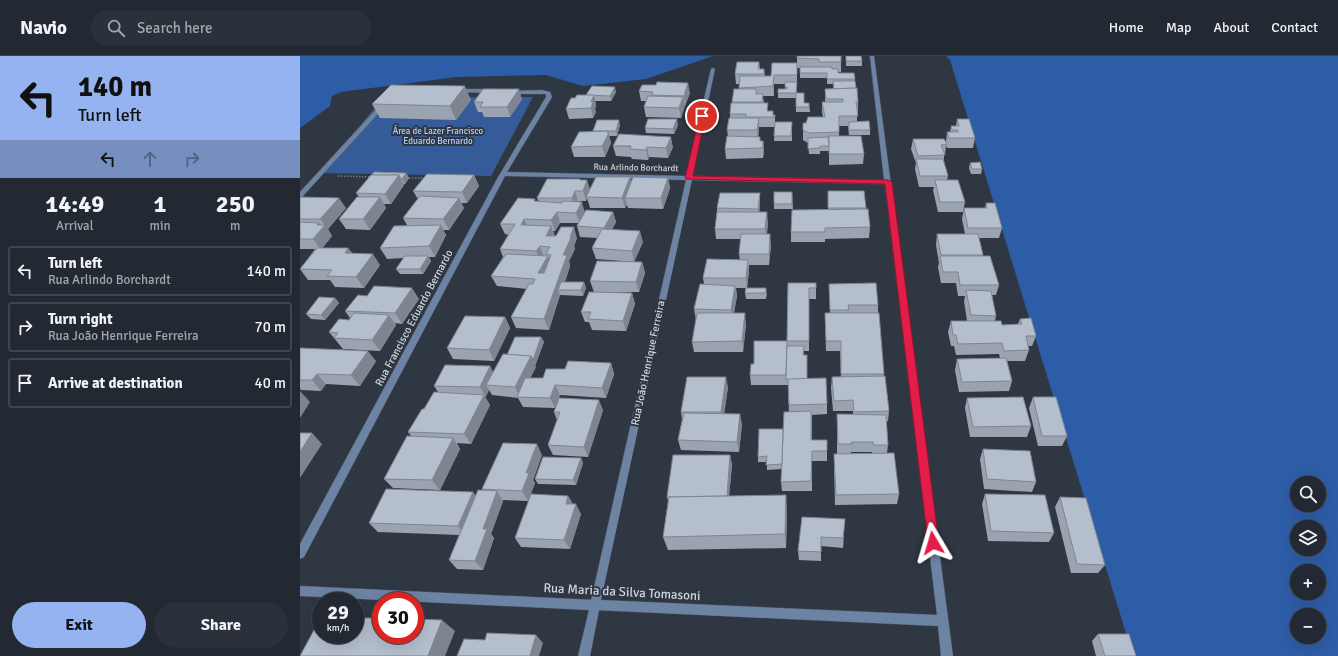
<!DOCTYPE html>
<html lang="en">
<head>
<meta charset="utf-8">
<style>
	body { margin:0; font-family:Signika,sans-serif; background:#2b313a; color:#f1f3f6; height:100vh; display:flex; flex-direction:column; font-size:15px; white-space:nowrap }
	* { box-sizing:border-box; margin:0 }
	p { font-size:13px; color:#a3a6ac }
	.icon { flex:none; width:22px; height:22px; fill:none; stroke:currentColor; stroke-width:2; stroke-linecap:round; stroke-linejoin:round }
	.map { position:relative; flex:1; overflow:hidden }
	.sheet { display:flex; flex-direction:column; background:#232932; width:300px }
	.sheet>* { flex:none }
	.top-card { background:#95b2f1; color:#111; overflow:hidden }
	.buttons { position:absolute; left:990px; top:420px; display:grid; gap:8px }
	.buttons a { display:grid; place-items:center; width:36px; height:36px; border-radius:50%; background:#232932; box-shadow:0 4px 16px #0002,0 0 0 1px #40454d; font-size:20px }
	.speed { position:absolute; left:12px; top:536px; display:flex; gap:8px; font-size:20px; font-weight:700; text-align:center }
	.speed>* { display:grid; place-content:center; width:52px; height:52px; border-radius:50%; background:#232932; box-shadow:0 4px 16px #0002,0 0 0 1px #40454d; line-height:1 }
	.speed small { font-size:10px; font-weight:400 }
	.speed .limit { border:6px solid #d22; background:#fff; color:#111 }
	.pin { position:absolute; display:grid; place-items:center; width:34px; height:34px; color:#fff; margin:-17px; border:2px solid #fff; border-radius:50%; box-shadow:0 1px 4px #0007 }
	.me { position:absolute; width:44px; margin:-22px; rotate:353deg; stroke-linejoin:round; filter:drop-shadow(0 0 3px #0008) }
	.turn { display:flex; align-items:center; gap:14px; height:84px; padding:0 12px; font-size:18px }
	.turn .icon { width:52px; height:52px; stroke-width:2.5 }
	.turn b { display:block; font-size:28px; line-height:34px }
	.lanes { display:flex; align-items:center; height:38px; padding:0 12px; background:#0003; justify-content:center; gap:20px; direction:ltr }
	.lanes .off { opacity:.35 }
	.eta { display:flex; justify-content:space-evenly; align-items:center; height:68px; text-align:center }
	.eta b { font-size:24px; font-weight:700; line-height:28px }
	.primary-button { display:flex; gap:8px; margin-top:auto; padding:8px 12px }
	.primary-button a { flex:1; height:46px; border-radius:24px; background:#95b2f1; color:#111; font-size:16px; font-weight:700; line-height:46px; text-align:center }
	.primary-button a+a { background:#2b313a; color:#f1f3f6 }
	ul { padding:0; list-style:none }
	li { display:flex; align-items:center; gap:12px; height:50px; margin:0 8px 6px; padding:0 4px; border:2px solid #40454d; border-radius:4px }
	li div { flex:1 }
	li b { display:block; font-size:15px }
	li em { font-style:normal }
	header { display:flex; align-items:center; gap:24px; box-sizing:border-box; height:56px; padding:0 20px; background:#232932; border-bottom:1px solid #40454d }
	header strong { font-size:19px }
	nav { display:flex; gap:22px; margin-inline-start:auto; font-size:14px }
	.search { width:280px; height:36px; background:#2b313a; display:flex; align-items:center; gap:10px; box-sizing:border-box; padding:0 14px; border-radius:22px; color:#a3a6ac; font-size:15px }
	main { display:flex; flex:1; min-height:0 }
	.map>svg:first-child { display:block }
	.green { fill:#355c98 }
	.forest { fill:#2e5da7; fill-rule:evenodd }
	.lines { fill:none; stroke-linecap:round; stroke-linejoin:round }
	.minor-casing { stroke:#4c535f; stroke-width:1 }
	.tertiary-casing { stroke:#4c535f; stroke-width:1 }
	.path { stroke:#747b85; stroke-width:1.5; stroke-dasharray:1.5 1.5; stroke-linecap:butt }
	.minor { fill:#6d83a4; fill-rule:evenodd }
	.tertiary { fill:#6d83a4; fill-rule:evenodd }
	.wall { fill:#9ba3b0; fill-rule:evenodd }
	.shaded-wall { fill:#7e8590 }
	.building { fill:#b4becd; stroke:#7e8590 }
	.route { fill:#e11d48; stroke:#92132f }
	.labels { text-anchor:middle; dominant-baseline:central; stroke-width:4; stroke-linejoin:round; paint-order:stroke }
	.far-park-label { font-size:9px; fill:#b6d0f9; stroke:#2f3743 }
	.far-street-label { font-size:9px; fill:#cfd5dc; stroke:#2f3743 }
	.street-label { font-size:11px; fill:#cfd5dc; stroke:#2f3743 }
	.near-street-label { font-size:13px; fill:#cfd5dc; stroke:#2f3743 }
</style>
</head>
<body>
<header>
<strong>Navio</strong>
<div class="search"><svg class="icon" aria-label="search" viewBox="0 0 24 24"><circle cx="10" cy="10" r="6"/><path d="M15 15l6 6"/></svg>Search here</div>
<nav><a>Home</a><a>Map</a><a>About</a><a>Contact</a></nav>
</header>
<main>
<section class="sheet">
<div class="top-card">
<div class="turn"><svg class="icon" aria-label="left" viewBox="0 0 24 24"><path d="M17 20v-9H6M10 6l-5 5 5 5"/></svg><div><b>140 m</b>Turn left</div></div>
<div class="lanes"><svg class="icon" aria-label="left" viewBox="0 0 24 24"><path d="M17 20v-9H6M10 6l-5 5 5 5"/></svg><svg class="icon off" aria-label="ahead" viewBox="0 0 24 24"><path d="M12 20V5M6 11l6-6 6 6"/></svg><svg class="icon off" aria-label="right" viewBox="0 0 24 24"><path d="M7 20v-9h11M14 6l5 5-5 5"/></svg></div>
</div>
<div class="eta">
<div><b>14:49</b><p>Arrival</p></div>
<div><b>1</b><p>min</p></div>
<div><b>250</b><p>m</p></div>
</div>
<ul>
<li><svg class="icon" aria-label="left" viewBox="0 0 24 24"><path d="M17 20v-9H6M10 6l-5 5 5 5"/></svg><div><b>Turn left</b><p>Rua Arlindo Borchardt</p></div><em>140 m</em></li>
<li><svg class="icon" aria-label="right" viewBox="0 0 24 24"><path d="M7 20v-9h11M14 6l5 5-5 5"/></svg><div><b>Turn right</b><p>Rua João Henrique Ferreira</p></div><em>70 m</em></li>
<li><svg class="icon" aria-label="arrive" viewBox="0 0 24 24"><path d="M6 21V4h12l-3 4 3 4H6"/></svg><div><b>Arrive at destination</b></div><em>40 m</em></li>
</ul>
<div class="primary-button"><a>Exit</a><a>Share</a></div>
</section>
<div class="map">
<svg width="1038" height="600" viewBox="0 0 1038 600">
	<rect width="100%" height="100%" fill="#2f3743"/>
	<path class="green" d="M84,41H233L191,120L20,117Z"/>
	<g class="forest">
		<path d="M0,0H413L346,23L283,30L246,19L156,21L41,36L32,40L30,50L0,72Z"/>
		<path d="M646,0H1038V600H833L650,4ZM997,427H1019V449H997ZM997,471H1019V493H997ZM997,515H1019V537H997ZM997,559H1019V581H997Z"/>
	</g>
	<g class="lines">
		<g class="minor-casing">
			<g id="minor">
				<path d="M570,0H574L653,600H641L638,570L295,554L291,553L290,549L386,124L205,120L4,501L0,503V488L197,123L246,41V38H209L207,37V35L242,34L250,36L252,41L207,116L386,120L411,13L413,12L415,13L392,120L584,124ZM392,124L585,128L637,559L301,544Z"/>
				<path d="M157,33H192L195,35L192,37L155,36L154,35Z"/>
				<path d="M81,48L86,49L2,141L0,142V136Z"/>
			</g>
		</g>
		<g class="tertiary-casing">
			<path id="tertiary" d="M0,530L295,544L299,545L300,549L290,600H278L289,554L0,540Z"/>
		</g>
		<g class="path">
			<path d="M38,120L73,121"/>
			<path d="M106,122H127"/>
		</g>
		<use href="#minor" class="minor"/>
		<use href="#tertiary" class="tertiary"/>
	</g>
	<g class="wall">
		<path d="M497,0L541,6V16H538V17H554L555,25L558,46V56H557V66L570,74V79H549L548,70H539V80L564,98L563,108L529,109V95H520V98H509L508,87L503,84V67H506L523,61L522,56V46H525V33H533V28H527V22H500V12H497Z"/>
		<path d="M546,0L562,5V10H546Z"/>
		<path d="M459,6L460,13H464L465,20H471L497,7V37L504,47H509L510,56H496V42H478V37L485,33V28H474V40H463L464,47L468,55L473,59H475V66H492V85H474L475,71H459L458,81H460V85H463L464,95L463,102L426,103L425,93L428,80L427,74L430,62V58L432,46L439,33V28H436L435,18Z"/>
		<path d="M339,35L390,37L385,50H384L381,62L346,61L344,51L346,45H341Z"/>
		<path d="M316,36L311,45H295L296,49L295,53L296,56L293,62L269,63L266,53L275,42L286,39Z"/>
		<path d="M222,43L210,61H184L182,56H178L174,46Z"/>
		<path d="M171,44L156,64L80,62L72,48Z"/>
		<path d="M657,63L675,82L673,92H647L646,89L645,99H644V105L648,120L647,124L665,146L663,156H638L633,134L634,131H619L615,113L616,107L611,93L613,83L646,86L647,76H650L651,70H656Z"/>
		<path d="M320,69L317,80H309L311,87L305,101H274L271,91L293,75Z"/>
		<path d="M378,69L374,78L346,77L345,72Z"/>
		<path d="M313,90L373,91L368,102L349,101L348,104L332,103L331,101L316,100Z"/>
		<path d="M670,107L682,113L681,118H671L669,112Z"/>
		<path d="M106,117L109,122L105,128H104V129L91,148H84L86,152L70,174L46,173L39,163L59,141L56,137Z"/>
		<path d="M174,119L179,130L167,147H161L164,152L149,174H143L146,179L135,201H129L131,205L123,218H100L96,213L103,202L87,203L80,192L107,169L103,162L118,143L113,135Z"/>
		<path d="M368,122L370,132L363,153L328,152L327,149L325,152H290L287,142L286,145H278V146L285,156H313L316,166L312,173L343,186L334,206L296,203L292,192L298,182L280,181L277,170L278,167H260L255,175H253L255,180L277,182L274,190L275,192L274,195L269,205L270,210L265,226H284L286,232L283,240L260,239L249,274L216,272L211,261L227,233L197,230L191,220L203,201L200,193L209,179L205,178L200,168L236,145L239,146L237,142L281,124H287L290,134L331,125Z"/>
		<path d="M528,135L566,152L570,171L569,182L525,183V186H491V176L528,154Z"/>
		<path d="M492,136L493,153H474V148Z"/>
		<path d="M460,137V147L459,156L468,166L467,178L471,189L469,209H449V215L447,232L467,237L466,243H446L445,237L446,232H436L437,240L434,257L446,268L443,296H394L392,286L396,264L394,253L404,228L403,222L440,204L439,198L441,183H416L415,173L417,156V152Z"/>
		<path d="M0,142L46,152L28,173L32,180L22,192H48L52,197L80,209L64,232L35,231L30,224H8L0,213L15,193H0Z"/>
		<path d="M686,147L702,172L699,182H679L683,199L682,200L699,229L696,239H692L696,260L695,265L702,269L718,268L720,263L736,280L732,290H728L729,294L725,305H707L712,325L709,335L659,336L655,314L657,303L700,302L699,298L656,299L654,290H651L648,276L651,265H667L664,245L665,240H658L656,227H641L638,211L639,207L636,189L637,178H665L662,163L664,152H685Z"/>
		<path d="M342,206L345,217L339,236H300L332,237L335,248L326,275L292,274L289,266H285L281,256L294,236L290,225Z"/>
		<path d="M488,227H516V243H509V295H504V299L507,323L527,348V358L512,359V384H527V405H512V435H482L481,426L482,413L467,414V406H458V401L483,373L489,356L488,329H451L450,319L454,308L487,285V290Z"/>
		<path d="M529,228L578,249V257L584,320L589,355L588,365L586,366L588,389L587,397L599,438L597,448L535,449L534,408V398H537V358H553V355H533L531,332L532,321H541L540,295H526L525,257H530ZM551,396H572V397H551Z"/>
		<path d="M35,242L39,247L25,264L11,263L6,258Z"/>
		<path d="M119,243L102,268L95,267L96,269L80,295L43,293L29,276L49,264L50,262L45,255Z"/>
		<path d="M205,261L210,272L194,305L153,303L147,292Z"/>
		<path d="M241,281L244,286L235,310L236,311L230,322H243L265,313L311,307L314,318L306,342L260,339L255,352L223,351L218,342L192,339L189,334L185,341L190,349L171,388L157,387L160,393L140,434L93,432L84,423L112,381L108,376L124,353L138,336L134,330L190,310L193,316L207,299Z"/>
		<path d="M0,292L76,305L60,330L26,328L21,335L1,334L0,332Z"/>
		<path d="M428,331L424,358L442,368L439,396L381,394L378,384L382,363L381,356Z"/>
		<path d="M733,341L767,380L762,390H738L729,352Z"/>
		<path d="M667,342L731,370L727,381H670L665,352Z"/>
		<path d="M303,354L288,401L253,399L248,389L257,364L254,356Z"/>
		<path d="M683,393L736,426L732,436L684,433L680,403Z"/>
		<path d="M242,399L233,424L235,427L228,445L203,444V445L191,478L194,482L183,514L157,513L149,504L159,479L78,476L69,467L173,436L175,440L183,434L182,433Z"/>
		<path d="M430,399L432,409L429,440L487,453L486,492L368,494L363,481L368,445L367,441Z"/>
		<path d="M281,402L283,407L276,429L238,428L235,423Z"/>
		<path d="M685,438L754,477L749,486L688,485L682,448Z"/>
		<path d="M268,440L273,448L281,458L270,493L221,491L215,482Z"/>
		<path d="M760,441L805,509L798,517H771L755,451Z"/>
		<path d="M545,463L543,492L521,490V505L499,504L498,495Z"/>
		<path d="M798,578L836,600H796L792,585Z"/>
	</g>
	<g class="shaded-wall">
		<path d="M474,19V40L473,30Z"/>
		<path d="M388,27L390,37L385,50L384,40Z"/>
		<path d="M165,30L171,44L156,64L150,50Z"/>
		<path d="M315,31L316,36L311,45L310,40Z"/>
		<path d="M219,33L222,43L210,61L207,51Z"/>
		<path d="M294,39L296,49L295,53L296,56L293,62L291,52V46Z"/>
		<path d="M383,41L385,51L381,62L379,52Z"/>
		<path d="M459,62V72L458,84L457,74Z"/>
		<path d="M377,63L378,69L374,78L373,73Z"/>
		<path d="M319,64L320,69L317,80L316,75Z"/>
		<path d="M308,75L311,87L305,101L302,90Z"/>
		<path d="M371,81L373,91L368,102L366,92Z"/>
		<path d="M463,85L464,95L463,102Z"/>
		<path d="M347,91L349,101L348,104L346,94Z"/>
		<path d="M106,117L109,122L105,128L102,123Z"/>
		<path d="M99,119L104,129L91,148L85,138Z"/>
		<path d="M174,119L179,130L167,147L162,136Z"/>
		<path d="M330,121L333,132L325,142L327,149L325,152L322,142Z"/>
		<path d="M368,122L370,132L363,153L361,142Z"/>
		<path d="M280,123L283,133L287,124L290,135L286,141L287,142L286,145L280,124Z"/>
		<path d="M275,135L278,145L275,153L272,142Z"/>
		<path d="M460,137V147L459,163L458,153Z"/>
		<path d="M80,141L86,152L70,174L63,163Z"/>
		<path d="M39,142L46,152L28,173L32,180L21,194L13,183L17,169L19,167L22,172L25,169L20,163Z"/>
		<path d="M159,142L164,152L149,174L143,163Z"/>
		<path d="M282,146L285,157L280,168L276,157Z"/>
		<path d="M257,156L260,167L255,175L251,164Z"/>
		<path d="M313,156L316,166L307,183L304,172Z"/>
		<path d="M467,156L468,166L466,183L465,173Z"/>
		<path d="M224,163L229,174L221,169Z"/>
		<path d="M141,169L146,179L135,201L129,190Z"/>
		<path d="M251,170L255,181L246,180Z"/>
		<path d="M274,171L277,182L274,190L275,192L274,195L269,205L270,210L262,234H258L260,239L249,274L244,263L263,199Z"/>
		<path d="M340,175L343,186L334,206L332,195Z"/>
		<path d="M470,178L471,189L469,209V198Z"/>
		<path d="M240,190L244,201L241,206L236,195Z"/>
		<path d="M48,192L55,203L45,197Z"/>
		<path d="M73,198L80,209L64,232L56,221Z"/>
		<path d="M128,200L131,205L123,218L120,213Z"/>
		<path d="M248,200L252,211L243,227L238,217Z"/>
		<path d="M448,204L449,215L447,232L446,222Z"/>
		<path d="M342,206L345,217L339,236L336,226Z"/>
		<path d="M284,226L286,232L283,240L281,234Z"/>
		<path d="M435,230L437,240L432,265L431,254Z"/>
		<path d="M112,232L119,243L102,268L95,257Z"/>
		<path d="M332,237L335,248L326,275L323,265Z"/>
		<path d="M35,242L39,247L25,264L21,259Z"/>
		<path d="M445,257L446,268L443,296L442,285Z"/>
		<path d="M89,259L96,269L80,295L72,284Z"/>
		<path d="M205,261L210,272L194,305L189,294Z"/>
		<path d="M241,281L244,286L235,310L236,311L221,341H220L215,331Z"/>
		<path d="M68,295L76,305L60,330L51,319Z"/>
		<path d="M311,307L314,318L306,342L302,332Z"/>
		<path d="M190,310L195,320L186,329L189,334L186,341L180,331Z"/>
		<path d="M17,318L26,328L21,335L12,324Z"/>
		<path d="M426,321L428,331L423,366L421,356Z"/>
		<path d="M255,329L260,339L255,352L250,342Z"/>
		<path d="M0,335L10,346L0,362Z"/>
		<path d="M184,339L190,349L171,388L164,378Z"/>
		<path d="M299,344L303,354L288,401L284,391Z"/>
		<path d="M440,358L442,368L439,396L437,386Z"/>
		<path d="M12,377L22,388L0,422V396Z"/>
		<path d="M153,382L160,393L140,434L132,424Z"/>
		<path d="M237,388L242,399L233,424L235,427L228,445L222,435L226,417Z"/>
		<path d="M430,399L432,409L428,451L426,441Z"/>
		<path d="M281,402L283,407L276,429L273,424Z"/>
		<path d="M197,435L203,445L191,478L194,482L183,514L175,505L183,473Z"/>
		<path d="M173,436L180,445L165,479L158,470Z"/>
		<path d="M486,439L487,453L486,492L485,478Z"/>
		<path d="M268,440L274,450L266,448Z"/>
		<path d="M276,448L281,458L270,493L264,484Z"/>
		<path d="M142,564L155,575L145,600H128Z"/>
		<path d="M236,579L243,587L239,600H230Z"/>
	</g>
	<g class="building">
		<path d="M497,0H541V6H519V3L497,2Z"/>
		<path d="M546,0H561L562,5H546Z"/>
		<path d="M437,6H459L458,13H464V18H435Z"/>
		<path d="M472,7H497V19H474L473,30L439,32L440,20H471Z"/>
		<path d="M500,11H532V13H538V17H554L555,23H527V17H500Z"/>
		<path d="M533,25H555L556,32L534,33Z"/>
		<path d="M357,26L388,27L384,40L351,39L353,36L339,35L342,29H356Z"/>
		<path d="M485,26H497L496,37H504V47H509V51H496V37H478V33H487V31H485Z"/>
		<path d="M91,29L165,30L150,50L72,48Z"/>
		<path d="M292,30L315,31L310,40L286,39Z"/>
		<path d="M557,32L558,46H556L558,60H539V76L509,77L503,74V67H506L508,61H525L522,46H543V43H526L525,33Z"/>
		<path d="M183,33H219L207,51H180L183,46H174Z"/>
		<path d="M434,33H456V38H463L462,46H432Z"/>
		<path d="M277,39H294L291,46H293L291,52L266,53L271,42H275Z"/>
		<path d="M348,40L383,41L379,52L344,51Z"/>
		<path d="M431,47H468L467,55H473V59H475V61H446V58H430Z"/>
		<path d="M429,62H459L457,74H427Z"/>
		<path d="M348,63H377L373,73L345,72Z"/>
		<path d="M657,63H669L675,82H649L647,76H658V74H652L651,70H659Z"/>
		<path d="M297,64H319L316,75H293Z"/>
		<path d="M569,65L570,74H549V66Z"/>
		<path d="M475,66H492L491,80H474Z"/>
		<path d="M308,75L307,77H309L302,90L271,91L279,76Z"/>
		<path d="M319,78L371,81L366,92L347,91L346,94L330,93L331,90H313Z"/>
		<path d="M427,80L460,81V85H463V92L425,93Z"/>
		<path d="M529,80H561L564,98H529Z"/>
		<path d="M528,81L529,90H520V92L508,93V82Z"/>
		<path d="M613,83H644L647,88L641,89L645,99L618,100Z"/>
		<path d="M616,103H643L648,120H620Z"/>
		<path d="M680,106L682,113H672L670,107Z"/>
		<path d="M74,116L106,117L102,123H101L99,119H72Z"/>
		<path d="M127,118L174,119L162,136L113,135Z"/>
		<path d="M71,119H99L85,138L56,137Z"/>
		<path d="M296,121H330L322,142L286,141Z"/>
		<path d="M333,121L368,122L361,142H325Z"/>
		<path d="M247,123H280V124H287L283,135H275L272,142H237Z"/>
		<path d="M635,124H658L665,146H640Z"/>
		<path d="M528,135H564L566,152H528Z"/>
		<rect x="474" y="136" width="18" height="12"/>
		<path d="M420,137H460L458,153L417,152Z"/>
		<path d="M120,140L159,142L143,163L103,162Z"/>
		<path d="M1,141L39,142L20,163H0V142Z"/>
		<path d="M57,141H80L63,163H39Z"/>
		<path d="M218,142L235,143L234,145L262,147L263,145L282,146L276,157L257,156L251,164L224,163L221,169L251,170L246,180H256L261,171H274L270,181H271L270,184L263,199H267L244,263L211,261L229,228H233L235,223L191,220L206,198L248,200L238,217H244L251,199L246,198L250,191L240,190L236,195L200,193L215,168H200Z"/>
		<path d="M686,147H695L702,172H668L664,152H687Z"/>
		<path d="M568,153L570,171L525,172V176H491L492,154Z"/>
		<path d="M286,154L313,156L304,172L277,170Z"/>
		<path d="M417,156H467L465,173H415Z"/>
		<path d="M0,166L19,167L17,169H25L13,183H0Z"/>
		<path d="M141,169L129,190L80,192L94,170Z"/>
		<path d="M302,173L340,175L332,195L292,192Z"/>
		<path d="M441,178H470L469,198H439Z"/>
		<path d="M637,178H678L683,199H641Z"/>
		<path d="M17,192H48L45,197L73,198L56,221L27,220L32,214L0,213Z"/>
		<path d="M105,200H128L120,213H96Z"/>
		<path d="M640,200H690L699,229H660L658,216H643Z"/>
		<path d="M407,203L448,204L446,222H403Z"/>
		<path d="M297,205L342,206L336,226L290,225Z"/>
		<path d="M261,226H284L281,234H258Z"/>
		<path d="M488,227H516V232H509V285H487Z"/>
		<path d="M576,227L578,249H548L549,254H530L529,228Z"/>
		<path d="M400,228L435,230L431,254L394,253Z"/>
		<path d="M74,230L112,232L95,257L45,255L58,239L67,240Z"/>
		<path d="M446,232H466V237H445Z"/>
		<path d="M666,234L691,235L696,260L671,259Z"/>
		<path d="M289,236L332,237L323,265L288,263L291,256H281Z"/>
		<path d="M19,241L35,242L21,259L6,258Z"/>
		<path d="M54,257L89,259L72,284L34,282L38,277L29,276L39,263L49,264Z"/>
		<path d="M397,257H445L442,285L392,286Z"/>
		<path d="M525,257H579L584,318H541V285H526Z"/>
		<path d="M165,260L205,261L189,294L147,292Z"/>
		<path d="M731,262L736,280H726L729,294L704,295L702,287L658,288L656,279H653L651,265H701L702,269L722,268L720,263Z"/>
		<path d="M215,281H241L233,304L231,300L207,299Z"/>
		<path d="M454,285H487L486,319H450L451,308H454Z"/>
		<path d="M487,290H504L503,299H507V323L486,324Z"/>
		<path d="M0,292L68,295L51,319L17,318L12,324H0Z"/>
		<path d="M203,298L231,300L215,331L186,329Z"/>
		<path d="M706,302L712,325L662,326L657,303Z"/>
		<path d="M268,305L311,307L302,332L255,329L250,342L217,341L225,322H243L246,313H265Z"/>
		<path d="M145,309L190,310L180,331L134,330Z"/>
		<path d="M585,320L589,355L554,356L553,344L534,345L532,321Z"/>
		<path d="M387,321H426L421,356H381Z"/>
		<path d="M526,322L527,348L489,349L488,323Z"/>
		<path d="M134,336L184,339L164,378L108,376L122,353H124Z"/>
		<path d="M723,341L731,370L673,371L667,342Z"/>
		<path d="M733,341H756L767,380H742Z"/>
		<path d="M259,342L299,344L284,391L248,389L260,356H254Z"/>
		<path d="M511,355V384H527V395H512L511,425L481,426L484,356Z"/>
		<path d="M384,357L440,358L437,386L378,384Z"/>
		<path d="M537,358L586,359L588,389H573V386H551L552,388H538Z"/>
		<path d="M459,373H483L482,408L466,409L467,400L458,401Z"/>
		<path d="M0,377H12L0,396Z"/>
		<path d="M107,380L153,382L132,424L84,423Z"/>
		<path d="M203,387L237,388L226,417H229L222,435L182,433Z"/>
		<path d="M683,393L730,395L736,426L687,423Z"/>
		<path d="M594,397L599,438L536,439L534,398Z"/>
		<path d="M373,399H430L427,440L367,441Z"/>
		<path d="M243,401L281,402L273,424L235,423Z"/>
		<path d="M86,433L173,436L158,470L69,467Z"/>
		<path d="M178,434L197,435L183,473H187L175,505L149,504Z"/>
		<path d="M231,438L268,440L266,448H276L264,484L215,482Z"/>
		<path d="M685,438L745,439L754,477L691,475Z"/>
		<path d="M486,439L485,478L363,481L369,441Z"/>
		<path d="M760,441L786,442L805,509L777,508Z"/>
		<path d="M502,461L545,463L543,482L521,481V496L498,495Z"/>
		<path d="M21,561V579H55V562H81V579H115V563L142,564L128,600H0Z"/>
		<path d="M187,577L236,579L230,600H157L164,583L185,584Z"/>
		<path d="M798,578H829L836,600H805Z"/>
	</g>
	<path class="route" d="M400,58L405,60L393,120L588,124L592,126L639,487L637,490L633,492L629,490L628,487L585,128L386,123L385,122Z"/>
	<g class="labels">
		<g class="far-park-label">
			<text x="138" y="75">Área de Lazer Francisco<tspan x="138" dy="10">Eduardo Bernardo</tspan></text>
		</g>
		<g class="far-street-label">
			<text transform="translate(336 112) rotate(1)">Rua Arlindo Borchardt</text>
		</g>
		<g class="street-label">
			<text transform="translate(114 262) rotate(-62)">Rua Francisco Eduardo Bernardo</text>
			<text transform="translate(348 307) rotate(-78)">Rua João Henrique Ferreira</text>
		</g>
		<g class="near-street-label">
			<text transform="translate(322 536) rotate(3)">Rua Maria da Silva Tomasoni</text>
		</g>
	</g>
</svg>
<div class="buttons">
<a><svg class="icon" aria-label="search" viewBox="0 0 24 24"><circle cx="10" cy="10" r="6"/><path d="M15 15l6 6"/></svg></a>
<a><svg class="icon" aria-label="layers" viewBox="0 0 24 24"><path d="M12 4l9 5-9 5-9-5zM3 14l9 5 9-5"/></svg></a>
<a>+</a>
<a>−</a>
</div>
<div class="speed"><div>29<small>km/h</small></div><div class="limit">30</div></div>
<div class="pin" style="left:402px;top:60px;background:#d93025"><svg class="icon" aria-label="arrive" viewBox="0 0 24 24"><path d="M6 21V4h12l-3 4 3 4H6"/></svg></div>
<svg class="me" style="left:633px;top:487px" viewBox="-20 -20 40 40"><path d="M0-17L14 15 0 8-14 15z" fill="#e11d48" stroke="#fff" stroke-width="4"/></svg>
</div>
</main>
</body>
</html>
